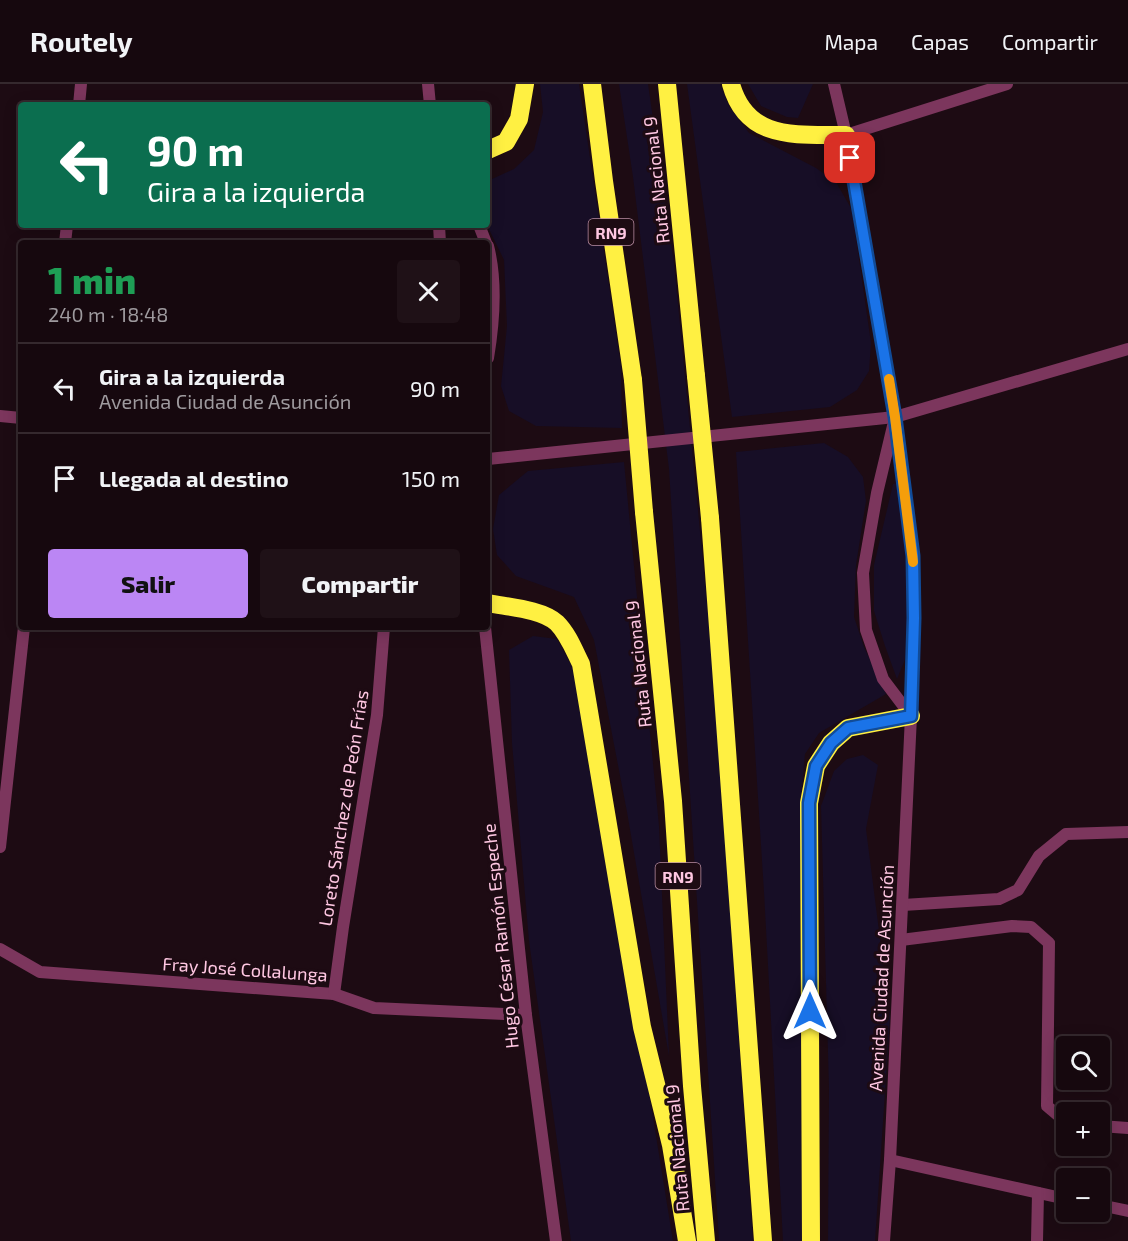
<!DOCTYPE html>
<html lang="es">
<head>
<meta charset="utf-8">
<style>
	body { margin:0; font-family:"Exo 2",sans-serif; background:#1f1117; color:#f1f3f6; height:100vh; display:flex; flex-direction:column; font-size:22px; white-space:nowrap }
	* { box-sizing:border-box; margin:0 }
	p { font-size:20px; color:#9e9a9e }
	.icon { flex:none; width:33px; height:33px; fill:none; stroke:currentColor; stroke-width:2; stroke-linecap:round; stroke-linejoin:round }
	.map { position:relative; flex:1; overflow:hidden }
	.side { position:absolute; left:18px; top:156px; width:472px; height:390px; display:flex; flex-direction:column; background:#16080e; border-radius:6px; box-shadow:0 3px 15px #0003,0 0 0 2px #35292e }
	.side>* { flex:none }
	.banner { position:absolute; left:18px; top:18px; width:472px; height:126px; border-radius:6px; box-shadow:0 3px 15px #0003,0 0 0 2px #35292e; background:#0b6e4f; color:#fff; overflow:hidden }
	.controls { position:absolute; left:1056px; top:952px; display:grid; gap:12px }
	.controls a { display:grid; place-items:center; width:54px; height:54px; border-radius:6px; background:#16080e; box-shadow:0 3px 15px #0003,0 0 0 2px #35292e; font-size:30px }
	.pin { position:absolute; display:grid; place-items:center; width:51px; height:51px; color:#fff; margin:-26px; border-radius:12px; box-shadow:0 3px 9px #0006 }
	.me { position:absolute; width:66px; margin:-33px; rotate:0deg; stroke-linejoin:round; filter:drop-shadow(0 0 4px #0008) }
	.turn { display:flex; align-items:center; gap:21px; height:126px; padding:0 30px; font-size:27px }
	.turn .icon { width:78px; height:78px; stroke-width:2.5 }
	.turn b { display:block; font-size:42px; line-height:51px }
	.round { display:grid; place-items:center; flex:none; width:63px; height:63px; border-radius:6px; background:#1f1117 }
	.summary { display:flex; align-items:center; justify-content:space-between; height:102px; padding:0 30px }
	h1 { font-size:36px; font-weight:800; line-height:45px; color:#1e9e55 }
	.cta { display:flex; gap:12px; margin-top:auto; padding:12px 30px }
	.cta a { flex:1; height:69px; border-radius:6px; background:#bb86f4; color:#111; font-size:24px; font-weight:800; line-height:69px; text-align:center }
	.cta a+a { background:#1f1117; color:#f1f3f6 }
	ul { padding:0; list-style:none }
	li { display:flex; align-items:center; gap:18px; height:90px; padding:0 30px; border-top:2px solid #35292e }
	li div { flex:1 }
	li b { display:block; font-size:22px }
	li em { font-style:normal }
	header { display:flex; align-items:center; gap:36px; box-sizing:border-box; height:84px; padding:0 30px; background:#16080e; border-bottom:2px solid #35292e }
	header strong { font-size:28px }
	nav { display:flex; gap:33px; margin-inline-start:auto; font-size:21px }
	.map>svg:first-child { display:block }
	.green { fill:#170e26 }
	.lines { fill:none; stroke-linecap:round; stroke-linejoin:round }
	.service { stroke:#7c365d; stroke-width:12 }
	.minor { stroke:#7c365d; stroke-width:12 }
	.tertiary { stroke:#7c365d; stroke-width:12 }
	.motorway { stroke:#fff042; stroke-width:18 }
	.motorway-bridge { stroke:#fff042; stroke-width:18 }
	.route-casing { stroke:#114b97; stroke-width:15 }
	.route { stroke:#1a73e8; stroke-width:10 }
	.slow { stroke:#f59e0b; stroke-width:10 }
	.labels { text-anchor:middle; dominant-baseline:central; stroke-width:6; stroke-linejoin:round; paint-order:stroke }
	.shield { fill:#1d0b13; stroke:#bb8fa4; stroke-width:1.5 }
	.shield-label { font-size:16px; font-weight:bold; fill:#ffc7e2 }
	.street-label { font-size:18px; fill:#ffc7e2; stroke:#1d0b13 }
</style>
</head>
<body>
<header>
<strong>Routely</strong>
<nav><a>Mapa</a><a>Capas</a><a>Compartir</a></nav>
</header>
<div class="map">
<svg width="1128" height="1157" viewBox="0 0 1128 1157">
	<rect width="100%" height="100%" fill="#1d0b13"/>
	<g class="green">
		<path d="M540,0H579L621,282L622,344L536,342L509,327L501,302L507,242L504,176L487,141L488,99L492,95L514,85L534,66L543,28Z"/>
		<path d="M619,0H648L674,179L714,592L753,1157H719L669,385L633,93Z"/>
		<path d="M687,0H720L729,22L749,49L816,84L836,98L852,126L871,259L869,287L857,306L830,323L732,333Z"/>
		<path d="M748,0H813L798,34L787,33L761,22Z"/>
		<path d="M824,359L848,373L863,393L866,417L856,481L854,533L864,563L886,610L819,649L805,670L801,714L807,1157H783L764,808L736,368Z"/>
		<path d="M624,378L659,742L669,972L627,728L594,556L574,513L516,492L497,471L493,445L499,411L528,387Z"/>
		<path d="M901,398L904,432L909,566L897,595L885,562L874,527V481L893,400Z"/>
		<path d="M533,552L557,555L575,588L644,978L673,1157H571L529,857L512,659L509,566Z"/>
		<path d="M863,671L878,681L866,745L890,933L875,1157H828L829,1004L821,722L834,687L847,675Z"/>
	</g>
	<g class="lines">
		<g class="service">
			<path d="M846,51L1007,0"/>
			<path d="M895,333L1128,265"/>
			<path d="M903,821L999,815L1018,806L1039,772L1066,750L1128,748"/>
			<path d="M901,856L1012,842L1031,843L1049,859L1047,1022L1060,1033L1066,1035"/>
			<path d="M1100,1042L1128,1044"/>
		</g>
		<g class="minor">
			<path d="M79,21L81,0"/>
			<path d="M65,159L67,141"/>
			<path d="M0,332L21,334"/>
			<path d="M0,763L24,543"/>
			<path d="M0,865L40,888L334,910L374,924L526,931"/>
			<path d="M334,910L343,843L377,631L384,543"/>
			<path d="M890,1076L1066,1115"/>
			<path d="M1100,1121L1128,1127"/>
			<path d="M1037,1157L1038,1109"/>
		</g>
		<g class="tertiary">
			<path d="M428,0L430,21"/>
			<path d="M834,0L846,51L895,333L913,472L914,534L911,632L890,1076L884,1157"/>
			<path d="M439,141L440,159"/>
			<path d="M479,141L486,159"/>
			<path d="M488,162C497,197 494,238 488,274"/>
			<path d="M893,342L877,409L863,489L866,546L883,595L911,632"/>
			<path d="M488,375L895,333"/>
			<path d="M485,543L526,931L556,1157"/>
		</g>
		<g class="motorway">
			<path d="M592,0L604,97L633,296"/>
			<path d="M667,0L696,292"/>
			<path d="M731,0C747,58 798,50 846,51"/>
			<path d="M488,66L506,58L519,35L525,0"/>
			<path d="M644,428L673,717L692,1002L706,1157"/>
			<path d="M710,434L763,1157"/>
			<path d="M488,519C507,523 542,525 557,539C568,550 574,566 581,580L642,943L671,1061L687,1157"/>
			<path d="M811,1157L809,719L816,682L831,659L848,644L911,632"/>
		</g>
		<g class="motorway-bridge">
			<path d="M696,292L710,434"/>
			<path d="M633,296L644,428"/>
		</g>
	</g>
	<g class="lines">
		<g class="route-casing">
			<path id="route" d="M810,927L809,719L816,682L831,659L848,644L911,632L914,534L913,472L895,333L850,74"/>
		</g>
		<use href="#route" class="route"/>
		<path class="slow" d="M889,295L895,333L913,478"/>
	</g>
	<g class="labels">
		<g class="shield">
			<rect x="588.5" y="135" width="45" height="26" rx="4.5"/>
			<rect x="655.5" y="779" width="45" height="26" rx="4.5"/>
		</g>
		<g class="shield-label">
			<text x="611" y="148">RN9</text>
			<text x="678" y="792">RN9</text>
		</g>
		<g class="street-label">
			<text transform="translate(656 96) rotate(-96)">Ruta Nacional 9</text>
			<text transform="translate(638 580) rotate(-96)">Ruta Nacional 9</text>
			<text transform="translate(343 724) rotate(-81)">Loreto Sánchez de Peón Frías</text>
			<text transform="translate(500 852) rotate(-96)">Hugo César Ramón Espeche</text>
			<text transform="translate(245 885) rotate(4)">Fray José Collalunga</text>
			<text transform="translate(881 894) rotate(-87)">Avenida Ciudad de Asunción</text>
			<text transform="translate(677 1064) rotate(-95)">Ruta Nacional 9</text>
		</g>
	</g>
</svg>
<div class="controls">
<a><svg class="icon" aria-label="search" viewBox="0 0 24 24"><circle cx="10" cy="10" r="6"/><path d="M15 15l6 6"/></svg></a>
<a>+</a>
<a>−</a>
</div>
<div class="pin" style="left:850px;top:74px;background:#d93025"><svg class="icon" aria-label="arrive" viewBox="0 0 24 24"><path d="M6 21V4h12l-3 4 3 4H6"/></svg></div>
<svg class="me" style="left:810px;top:927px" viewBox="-20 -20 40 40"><path d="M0-17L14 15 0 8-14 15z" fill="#1a73e8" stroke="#fff" stroke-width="4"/></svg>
<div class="banner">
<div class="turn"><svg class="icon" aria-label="left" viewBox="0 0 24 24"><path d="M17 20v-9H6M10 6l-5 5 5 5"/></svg><div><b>90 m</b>Gira a la izquierda</div></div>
</div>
<section class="side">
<div class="summary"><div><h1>1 min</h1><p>240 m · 18:48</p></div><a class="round"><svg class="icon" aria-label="close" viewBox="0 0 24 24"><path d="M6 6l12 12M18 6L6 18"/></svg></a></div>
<ul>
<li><svg class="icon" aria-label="left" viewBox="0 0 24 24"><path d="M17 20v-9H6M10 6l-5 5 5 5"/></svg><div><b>Gira a la izquierda</b><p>Avenida Ciudad de Asunción</p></div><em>90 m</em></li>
<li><svg class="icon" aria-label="arrive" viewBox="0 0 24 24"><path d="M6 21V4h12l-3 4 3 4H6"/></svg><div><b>Llegada al destino</b></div><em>150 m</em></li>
</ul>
<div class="cta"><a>Salir</a><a>Compartir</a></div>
</section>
</div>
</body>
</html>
